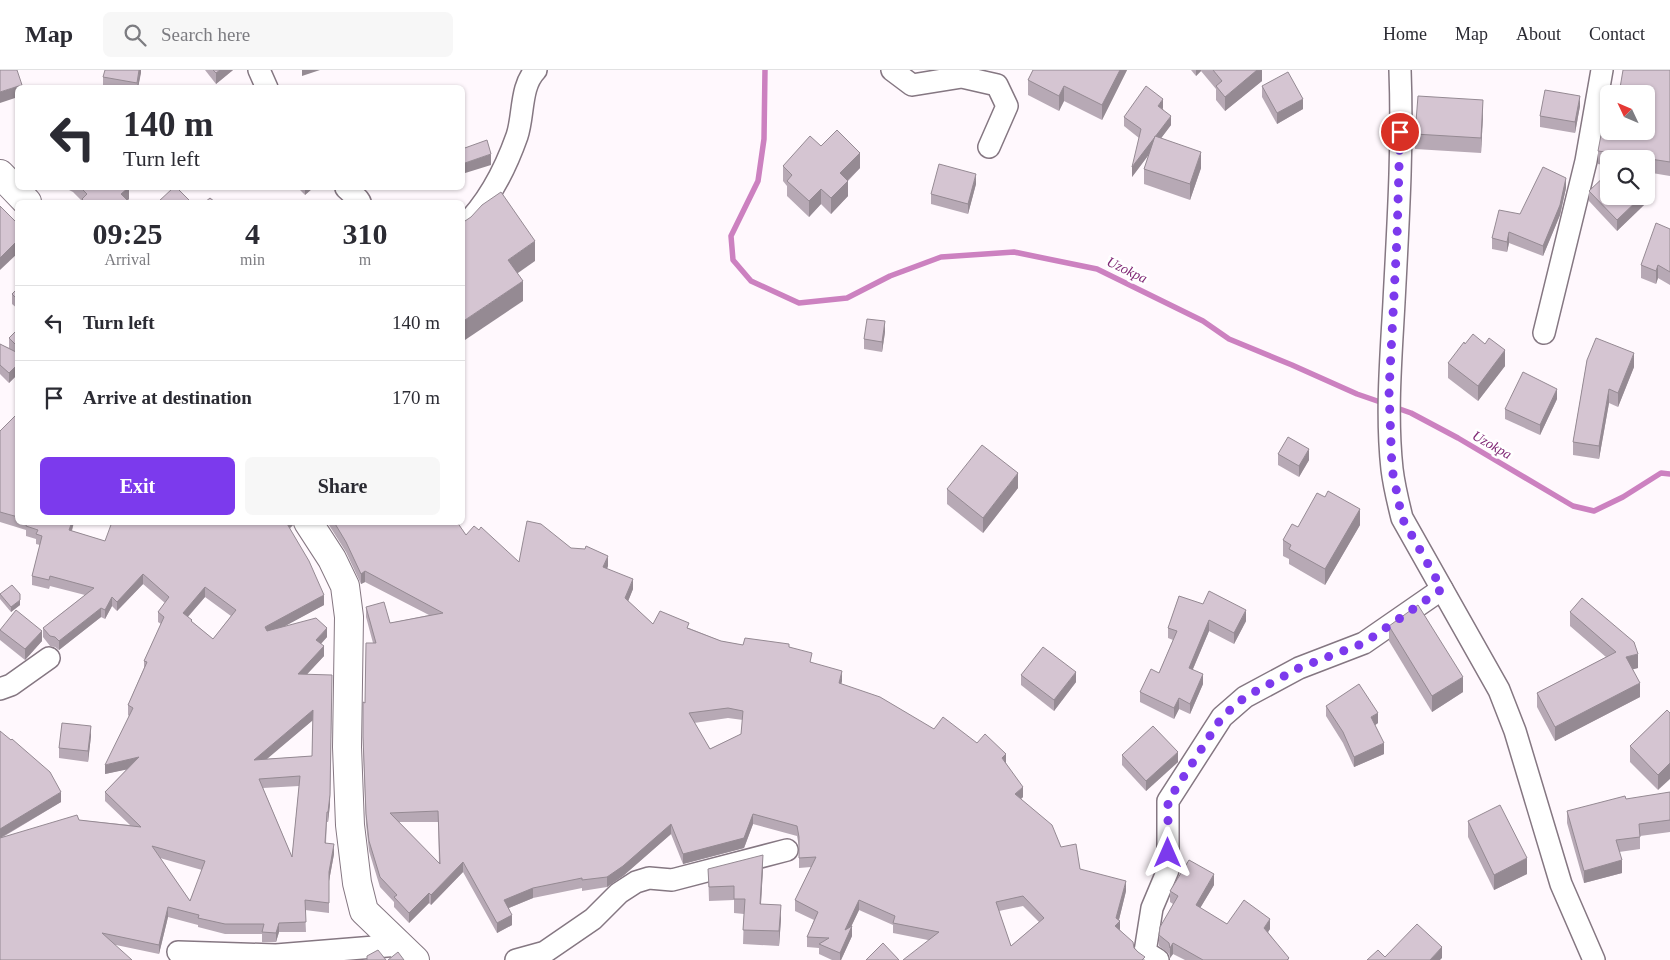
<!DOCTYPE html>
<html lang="en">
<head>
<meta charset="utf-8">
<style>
	body { margin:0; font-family:Georgia,serif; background:#f7f7f7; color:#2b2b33; height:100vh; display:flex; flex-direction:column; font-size:19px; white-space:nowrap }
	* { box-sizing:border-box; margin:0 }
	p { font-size:16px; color:#7c7c81 }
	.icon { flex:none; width:28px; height:28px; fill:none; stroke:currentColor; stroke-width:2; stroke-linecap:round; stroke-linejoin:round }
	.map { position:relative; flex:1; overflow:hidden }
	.details { position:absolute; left:15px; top:130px; width:450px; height:325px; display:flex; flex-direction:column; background:#fff; border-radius:8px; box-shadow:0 1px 4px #0004 }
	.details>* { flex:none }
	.guide { position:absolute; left:15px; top:15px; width:450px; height:105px; border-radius:8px; box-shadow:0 1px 4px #0004; background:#fff; color:#2b2b33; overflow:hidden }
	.needle { width:32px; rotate:314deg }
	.fabs { position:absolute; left:1600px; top:15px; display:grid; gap:10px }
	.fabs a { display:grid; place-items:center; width:55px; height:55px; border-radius:8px; background:#fff; box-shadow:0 1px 4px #0004; font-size:25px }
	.pin { position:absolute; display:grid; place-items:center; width:42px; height:42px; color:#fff; margin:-21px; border:2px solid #fff; border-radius:50%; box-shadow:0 1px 5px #0007 }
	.me { position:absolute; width:55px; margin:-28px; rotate:0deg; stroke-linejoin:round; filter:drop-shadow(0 0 4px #0008) }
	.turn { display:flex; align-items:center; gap:18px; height:105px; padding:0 25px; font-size:22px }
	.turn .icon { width:65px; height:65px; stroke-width:2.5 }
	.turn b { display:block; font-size:35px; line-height:42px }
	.eta { display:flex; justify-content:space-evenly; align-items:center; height:85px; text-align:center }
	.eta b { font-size:30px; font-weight:700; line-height:35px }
	.button { display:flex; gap:10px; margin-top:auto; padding:10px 25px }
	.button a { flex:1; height:58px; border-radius:8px; background:#7c3aed; color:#fff; font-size:20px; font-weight:700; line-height:58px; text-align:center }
	.button a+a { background:#f7f7f7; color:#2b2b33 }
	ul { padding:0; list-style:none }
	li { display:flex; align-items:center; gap:15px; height:75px; padding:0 25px; border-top:1px solid #e1e1e2 }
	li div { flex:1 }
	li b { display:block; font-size:19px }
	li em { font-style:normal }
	header { display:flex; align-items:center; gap:30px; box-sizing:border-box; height:70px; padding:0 25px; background:#fff; border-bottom:1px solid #e1e1e2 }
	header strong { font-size:24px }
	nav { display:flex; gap:28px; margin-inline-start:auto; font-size:18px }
	.search { width:350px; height:45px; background:#f7f7f7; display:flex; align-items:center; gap:12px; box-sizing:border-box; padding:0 18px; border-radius:8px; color:#7c7c81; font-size:19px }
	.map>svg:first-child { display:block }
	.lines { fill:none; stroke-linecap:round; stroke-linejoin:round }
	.stream { stroke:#cc81c0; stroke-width:5.5 }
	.street-casing { stroke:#857782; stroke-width:24 }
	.secondary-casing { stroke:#857782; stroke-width:30 }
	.street { stroke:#fff; stroke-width:21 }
	.secondary { stroke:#fff; stroke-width:28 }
	.wall { fill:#b7a9b5; fill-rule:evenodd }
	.shaded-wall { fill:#958a93 }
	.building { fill:#d5c5d2; stroke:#958a93; fill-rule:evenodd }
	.route { stroke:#7c3aed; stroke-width:9; stroke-dasharray:0 16.2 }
	.labels { text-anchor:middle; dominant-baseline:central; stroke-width:5; stroke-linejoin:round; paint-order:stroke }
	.water-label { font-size:14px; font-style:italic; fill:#7f2674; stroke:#fff }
</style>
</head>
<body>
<header>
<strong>Map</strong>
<div class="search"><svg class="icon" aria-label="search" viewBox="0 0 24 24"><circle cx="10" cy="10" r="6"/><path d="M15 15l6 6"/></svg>Search here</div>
<nav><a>Home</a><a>Map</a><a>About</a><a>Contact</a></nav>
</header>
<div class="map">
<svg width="1670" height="890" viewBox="0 0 1670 890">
	<rect width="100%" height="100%" fill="#fff8fd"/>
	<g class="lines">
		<g class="stream">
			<path d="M765,0L764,69L758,111L731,166L733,190L751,211L799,233L847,228L890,206L941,187L1014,182L1097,199L1203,251L1229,269L1292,295L1357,324L1386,334"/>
			<path d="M1394,337L1411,343L1458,368L1573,436L1594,441L1623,427L1661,403L1670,404"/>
		</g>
		<g class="street-casing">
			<g id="street">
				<path d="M259,0L267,18"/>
				<path d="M892,0L912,15L962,7L997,15L1007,36L989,77"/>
				<path d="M1400,0C1403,77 1398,155 1394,232C1391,288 1386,344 1392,399C1394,416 1398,432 1402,448L1499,620L1515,661L1561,814L1594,890"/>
				<path d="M346,118L358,129L360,132"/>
				<path d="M462,158C488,133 505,100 517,66C524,45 520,16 536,0"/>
				<path d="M1544,263L1586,91L1602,0"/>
				<path d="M0,619L11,615L49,588"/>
				<path d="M178,882L276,885L399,875"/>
				<path d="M516,890L545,882L593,849L619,823L636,812L649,808L672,810L787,780"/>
				<path d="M1158,890L1145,882L1152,838L1168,800V731L1222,647L1245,627L1299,598L1364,573L1442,519"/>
			</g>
		</g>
		<g class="secondary-casing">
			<g id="secondary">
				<path d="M0,104L27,132"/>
				<path d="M308,452L332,489L345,516L349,547L347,677L350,755L357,813L364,841L415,890"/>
			</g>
		</g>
		<use href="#street" class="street"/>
		<use href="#secondary" class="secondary"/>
	</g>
	<g class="wall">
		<path d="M141,0L138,18H103V7Z"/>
		<path d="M205,0H233L216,14Z"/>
		<path d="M1033,0H1127L1102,50L1064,31L1059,41L1028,25V10Z"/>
		<path d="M1191,0H1262V11L1225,41L1216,30V19L1201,1L1196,6Z"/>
		<path d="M1670,0V106L1646,102V89H1609V96L1598,94V81L1646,61Z"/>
		<path d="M1262,16L1303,39L1277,54L1262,27Z"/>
		<path d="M1580,36L1575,63L1540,57V46Z"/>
		<path d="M1163,38V39L1171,55L1161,68L1201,98L1190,130L1144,114V99L1150,83L1132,107L1139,68L1124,56V47Z"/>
		<path d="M1483,45L1481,83L1415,79V64Z"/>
		<path d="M783,96L860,98L848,111V126L831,144L821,134L809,147L787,126V116L783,111Z"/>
		<path d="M976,114L968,144L931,134V124Z"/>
		<path d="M65,118H129V129L127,131L129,132H82V131L73,122Z"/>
		<path d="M298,118H313L305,125Z"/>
		<path d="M1566,118L1560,145L1543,186L1509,173L1507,182L1492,179V168L1520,144Z"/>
		<path d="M1589,121L1644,126V135L1617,161L1589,131Z"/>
		<path d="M1670,159V215L1658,208L1656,214L1641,208V195Z"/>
		<path d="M18,218V239L12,234V224Z"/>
		<path d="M18,259V305H17L9,313L0,304V274L9,278V268Z"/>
		<path d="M885,262L882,282L864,279V269Z"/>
		<path d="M1465,274H1485L1505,296L1478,331L1448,308V293Z"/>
		<path d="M1587,290L1634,297L1618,337L1609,333L1599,389L1573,385V372Z"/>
		<path d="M1557,329L1540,365L1505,349V339Z"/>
		<path d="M18,343V452H74L72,461L105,471L293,452V455L290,458L324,535L284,556L327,567L321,574L324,586L307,604L330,734L328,752H327L326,773L334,784L329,811V843L305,840L306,862H279L276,872H262V864H225L198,857V855L168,847L159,884L116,875L0,890V661L61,732L3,767L79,750L130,755L105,731V722L127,699L105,704L129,646L128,645V635L144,598V591L161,554L158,552V542L165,533L143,514L117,541L112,536L105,549L101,547L59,580L55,577L50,576L43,567V558L85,525L50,516L49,519L32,515V506L40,475L36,474V469L26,466V460L0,452V361ZM205,527L231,546L213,569L192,552L188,547ZM313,650L312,686L266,689ZM299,716L292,787L263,718ZM160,788L202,800L190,831Z"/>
		<path d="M1278,384L1309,390L1299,407L1278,395Z"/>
		<path d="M1018,418L983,463L947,434V419Z"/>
		<path d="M1325,427L1360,455L1325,515L1289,494V489L1283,486V470L1298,457Z"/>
		<path d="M327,452H457L466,465L479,460L519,492L571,478L608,496L607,499L633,519L628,531L653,554L689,558L721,571L743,575L789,577L812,593L842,611L841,614L934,659L1006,693L1023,727L1021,729L1080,799L1126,821L1119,849L1120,860L1145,890L928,870L893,863V855L859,840L851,856L852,866L841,890H832L819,884V878L807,877V867L814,850L795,841V830L811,797L799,798V777L797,766L753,754L744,778L683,794L671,764L623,806L607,817L582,821V818L533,828L509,838L512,855L497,863L463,802L431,835L429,833L409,853L394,837V832L380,817L369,781L366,754L363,677V632L365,633L373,573L366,547V537L390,553L429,545L365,512L361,514L346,482ZM728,648L743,650L741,664L710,679L694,653ZM399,752H438L439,794ZM1023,836L1039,852L1011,876L999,841Z"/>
		<path d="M0,524L20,535L11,542L0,529Z"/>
		<path d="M1179,526L1246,551L1234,574L1209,561L1193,599L1203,614L1190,644L1179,639L1174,649L1140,632V622L1159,603L1173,570L1168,568V558Z"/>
		<path d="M1570,542L1638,598L1633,599L1640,627L1555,671L1537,637V623L1606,587L1570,556Z"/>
		<path d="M1389,556L1463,622L1432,642L1389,571Z"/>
		<path d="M0,559L42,571L25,590L0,570Z"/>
		<path d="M1021,605L1076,612L1054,641L1021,615Z"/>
		<path d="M1326,636L1378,653L1375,655L1384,684L1354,697L1343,673L1326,646Z"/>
		<path d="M1667,640L1658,720L1630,692V676Z"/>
		<path d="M91,666L88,692L59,688V678Z"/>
		<path d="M1122,685L1178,692L1146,721L1122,695Z"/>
		<path d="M1670,722V762L1640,766V779L1619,782L1622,803L1584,813L1567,753V741Z"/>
		<path d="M1468,751L1527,804L1494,820L1468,767Z"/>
		<path d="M708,799H763L761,834L781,849L779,876L743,874L744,844L734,843V830L709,831Z"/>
		<path d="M1214,815L1200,838L1227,854L1270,859L1268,862L1289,890H1185L1173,884L1170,888L1169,884L1159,876V865L1173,834L1170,832V821Z"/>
	</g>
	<g class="shaded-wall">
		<path d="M139,0H141V3L138,18H137Z"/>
		<path d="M220,0H233L216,14V3Z"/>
		<path d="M302,0H320L302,6Z"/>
		<path d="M1120,0H1127L1102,50V35Z"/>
		<path d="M1196,0H1201V1L1196,6Z"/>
		<path d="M1257,0H1262V11L1225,41V27Z"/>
		<path d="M22,15V18H18V27L0,33V22Z"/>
		<path d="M1064,16V31L1059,41V26Z"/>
		<path d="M1580,26V36L1575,63V52Z"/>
		<path d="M1163,29V38L1158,46V36Z"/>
		<path d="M1303,29V39L1277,54V43Z"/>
		<path d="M1483,30V45L1481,83V68Z"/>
		<path d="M1171,46V55L1132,107V97Z"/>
		<path d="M1201,82V98L1190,130V114Z"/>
		<path d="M860,83V98L840,118V103Z"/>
		<path d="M491,84V95L462,104V94Z"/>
		<path d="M976,104V114L968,144V134Z"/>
		<path d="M1566,108V118L1560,145L1543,186V176Z"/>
		<path d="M848,111V126L831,144V128Z"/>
		<path d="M128,118H129V129L125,132L121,124Z"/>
		<path d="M308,118H313L305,125V120Z"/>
		<path d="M821,119V134L809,147V131Z"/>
		<path d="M1642,126H1644V135L1617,161V150Z"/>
		<path d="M1509,162V173L1507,182V172Z"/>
		<path d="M18,170V183L0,200V188Z"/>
		<path d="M535,171V191L508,210V190Z"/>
		<path d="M1658,195V208L1656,214V201Z"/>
		<path d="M523,211V231L462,272V252Z"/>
		<path d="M885,251V262L882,282V272Z"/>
		<path d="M1505,280V296L1478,331V316Z"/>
		<path d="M1634,283V297L1618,337V323Z"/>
		<path d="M17,295V305L9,313V303Z"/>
		<path d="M1557,319V329L1540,365V355Z"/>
		<path d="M1609,319V333L1599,389V376Z"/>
		<path d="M1309,379V390L1299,407V396Z"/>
		<path d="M1018,403V418L983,463V448Z"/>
		<path d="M1360,439V455L1325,515V499Z"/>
		<path d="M72,452H74L69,470V460Z"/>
		<path d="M286,452H293V455L286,462Z"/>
		<path d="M608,486V496L603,508V497Z"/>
		<path d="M365,501V512L361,514V504Z"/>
		<path d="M143,504V514L117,541V532Z"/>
		<path d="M633,509V519L625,539V528Z"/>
		<path d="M205,517V527L183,552V543Z"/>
		<path d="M324,525V535L265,567V557Z"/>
		<path d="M112,527V536L105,549V540Z"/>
		<path d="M20,530V535L11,542V537Z"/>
		<path d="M101,538V547L59,580V571Z"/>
		<path d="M1246,540V551L1234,574V563Z"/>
		<path d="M1209,550V561L1189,608V598Z"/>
		<path d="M327,558V567L316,579V570Z"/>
		<path d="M42,561V571L25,590V579Z"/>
		<path d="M324,576V586L298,614V604Z"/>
		<path d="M1638,584V598L1626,601V587Z"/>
		<path d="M842,601V611L839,623V613Z"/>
		<path d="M1076,602V612L1054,641V630Z"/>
		<path d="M1203,604V614L1190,644V634Z"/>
		<path d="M332,605L330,734L328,752V742Z"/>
		<path d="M1463,607V622L1432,642V626Z"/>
		<path d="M1640,613V627L1555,671V657Z"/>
		<path d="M1179,628V639L1174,649V638Z"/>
		<path d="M313,640V650L254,700V690Z"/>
		<path d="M1378,643V653L1371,658V647Z"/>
		<path d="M91,656V666L88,692V681Z"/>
		<path d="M1384,673V684L1354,697V687Z"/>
		<path d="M1178,682V692L1146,721V711Z"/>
		<path d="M1006,684V694L1002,688Z"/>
		<path d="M139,687V697L105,704V695Z"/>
		<path d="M1670,693V709L1658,720V705Z"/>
		<path d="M1023,717V727L1015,734V724Z"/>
		<path d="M61,722V732L0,768V759Z"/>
		<path d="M753,744V754L744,778L683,794V784Z"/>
		<path d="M671,754V764L623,806L607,817V807Z"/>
		<path d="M334,774V784L329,811V843V802Z"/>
		<path d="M763,785V799L760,848V834Z"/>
		<path d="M1527,788V804L1494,820V805Z"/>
		<path d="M1622,790V803L1584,813V801Z"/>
		<path d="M463,792V802L431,835V825Z"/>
		<path d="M1214,804V815L1196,845V835Z"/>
		<path d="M1126,811V821L1118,854L1120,851V861L1115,866L1116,848Z"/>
		<path d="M533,818V828L504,840V830Z"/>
		<path d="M429,823V833L409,853V843Z"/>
		<path d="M859,830V840L845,870V860Z"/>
		<path d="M781,835V849L779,876V861Z"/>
		<path d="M168,837V847L159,884V875Z"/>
		<path d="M512,845V855L497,863V853Z"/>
		<path d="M1270,849V859L1264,868V858Z"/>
		<path d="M279,853V862L276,872V863Z"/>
		<path d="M852,856V866L841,890H840V883Z"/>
		<path d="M1173,873V884L1170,888V878Z"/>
		<path d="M1442,877V888L1440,890H1430Z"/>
	</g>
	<g class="building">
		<path d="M0,0H17L22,15L0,22Z"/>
		<path d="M105,0H139L137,13L103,7Z"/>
		<path d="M213,0H220L216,3Z"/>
		<path d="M1033,0H1120L1102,35L1064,16L1059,26L1028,10Z"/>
		<path d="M1213,0H1257L1225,27L1216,16L1222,11Z"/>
		<path d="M1623,0H1670V92L1598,81L1604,49L1609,50V61H1646V24H1619Z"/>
		<path d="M1288,2L1303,29L1277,43L1262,16Z"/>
		<path d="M1146,16L1163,29L1158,36L1171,46L1132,97L1141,59L1124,47Z"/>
		<path d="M1545,20L1580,26L1575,52L1540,46Z"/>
		<path d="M1418,26L1483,30L1481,68L1415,64Z"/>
		<path d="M837,60L860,83L840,103L848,111L831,128L821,119L809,131L787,111L792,105L783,96L810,66L821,76Z"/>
		<path d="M1155,66L1201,82L1190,114L1144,99Z"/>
		<path d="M487,70L491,84L462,94V79Z"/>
		<path d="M939,94L976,104L968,134L931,124Z"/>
		<path d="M1543,97L1566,108L1560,135L1543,176L1509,162L1507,172L1492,168L1499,140L1520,144Z"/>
		<path d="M1609,102V126H1642L1617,150L1589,121Z"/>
		<path d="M81,118H128L121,124L129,132H85L82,129L87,124Z"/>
		<path d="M173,118H177L191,132H158Z"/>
		<path d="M501,122L535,171L508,190L523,211L462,252V153L471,147L482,135Z"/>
		<path d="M210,128L215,132H205Z"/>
		<path d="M0,136L18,154V170L0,188Z"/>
		<path d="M1656,153L1670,159V202L1658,195L1656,201L1641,195Z"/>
		<path d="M18,218V230L12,224Z"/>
		<path d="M867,249L885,251L882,272L864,269Z"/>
		<path d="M18,259V277L9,268Z"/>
		<path d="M1473,264L1485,274L1489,268L1505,280L1478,316L1448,293L1464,272L1465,274Z"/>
		<path d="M1596,268L1634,283L1618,323L1609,319L1599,376L1573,372L1587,290Z"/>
		<path d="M0,274L18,283V296L17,295L9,303L0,295Z"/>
		<path d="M1523,302L1557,319L1540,355L1505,339Z"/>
		<path d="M18,343V447L0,442V361Z"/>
		<path d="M1288,367L1309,379L1299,396L1278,384Z"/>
		<path d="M982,375L1018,403L983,448L947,419Z"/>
		<path d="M1328,421L1360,439L1325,499L1289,479L1291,475L1283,470L1292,454L1298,457L1317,423L1325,427Z"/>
		<path d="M527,451L541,454L571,478L585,479L586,476L608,486L603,497L633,509L625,528L653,554L660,541L689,553L687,558L721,571L743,575L745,568L789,574V577L812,583L810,592L842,601L839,613L880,627L934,659L943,647L977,673L985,664L1006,684L1002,688L1023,717L1015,724L1052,755L1061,777L1076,774L1080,799L1126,811L1116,848L1120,851L1115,856L1133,872L1134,878L1138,882L1145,887L1142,890H903L939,862L893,853L895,846L859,830L845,860L852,856L840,883L819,874L829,868L807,867L818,842L795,830L816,787L799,788V767L797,756L753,744L744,768L683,784L671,754L623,796L607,807L582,810V808L533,818L504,830L512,845L497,853L463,792L431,825L429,823L409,843L394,827L397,825L380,807L369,771L366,744L363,667V632L365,633L366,573H376L366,537L384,532L390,553L443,543L365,501L361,504L346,472L334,452H457L466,465L474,456L479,460L481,457L519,492ZM728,638L743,641L741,664L710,679L689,643ZM438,741L440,794L390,743ZM1023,826L1044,848L1011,876L996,832Z"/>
		<path d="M27,452H72L69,460L105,471L112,452H286L309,491L324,525L265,557L267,561L316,548L327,558L316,570L324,576L298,604L332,605L330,725L328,742H327L325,773L334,774L329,802V833L305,830L306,852L279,853L276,863L262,862L264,854H225L198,848L199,845L168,837L159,875L102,863L132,890H0V768L77,745L79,750L141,757L105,722L139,687L105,695L133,638L128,635L147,592L144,591L164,547L158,542L169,527L143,504L117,532L112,527L105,540L101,538L59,571L55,567L50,566L43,558L94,518L50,506L49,510L32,506L42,466L36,464L38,460L26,456ZM205,517L236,540L213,569L191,551L192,550L183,543ZM313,640L312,686L254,690ZM300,706L292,787L259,709ZM152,776L205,791L190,831Z"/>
		<path d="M12,515L20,524V530L11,537L0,524Z"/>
		<path d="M1209,521L1246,540L1234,563L1209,550L1189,598L1203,604L1190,634L1179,628L1174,638L1140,622L1151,599L1159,603L1177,561L1168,558L1179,526L1203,534Z"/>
		<path d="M1582,528L1634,572L1638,584L1626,587L1640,613L1555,657L1537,623L1616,582L1570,542Z"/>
		<path d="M1418,535L1463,607L1432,626L1389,556Z"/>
		<path d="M16,540L42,561L25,579L0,560Z"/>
		<path d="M1043,577L1076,602L1054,630L1021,605Z"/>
		<path d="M1359,614L1378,643L1371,647L1384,673L1354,687L1343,662L1326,636Z"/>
		<path d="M1667,640L1670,643V693L1658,705L1630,676Z"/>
		<path d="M62,653L91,656L88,681L59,678Z"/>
		<path d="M1153,656L1178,682L1146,711L1122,685Z"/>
		<path d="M0,661L11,670L12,669L50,702L61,722L0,759Z"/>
		<path d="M1670,722V750L1639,754L1640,767L1616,770L1622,790L1584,801L1567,741L1625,726L1626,729Z"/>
		<path d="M1500,735L1527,788L1494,805L1468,751Z"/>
		<path d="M763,785L760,834L781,835L779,861L743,860L745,829H734V816L709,817L708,799Z"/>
		<path d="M1189,790L1214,804L1196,835L1227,854L1244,830L1270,849L1264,858L1289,888L1287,890H1203L1173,873L1170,878L1169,873L1159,865L1160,857L1178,826L1170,821Z"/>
		<path d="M1417,854L1442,877L1430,890H1367L1378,880L1385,887Z"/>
		<path d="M883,873L899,890H866Z"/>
		<path d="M378,880L386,890H367V886Z"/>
		<path d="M398,882L404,890H388Z"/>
	</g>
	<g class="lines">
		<path class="route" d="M1168,783V731L1222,647L1245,627L1299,598L1364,573L1442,519L1402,448L1392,399L1389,321L1397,168L1400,62"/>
	</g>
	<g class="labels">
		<g class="water-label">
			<text transform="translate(1127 200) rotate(26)">Uzokpa</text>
			<text transform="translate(1492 375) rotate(30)">Uzokpa</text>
		</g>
	</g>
</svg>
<div class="fabs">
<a><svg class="needle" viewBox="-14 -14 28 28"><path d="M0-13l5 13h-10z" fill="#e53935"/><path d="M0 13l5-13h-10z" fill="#7c7c81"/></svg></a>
<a><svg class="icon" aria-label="search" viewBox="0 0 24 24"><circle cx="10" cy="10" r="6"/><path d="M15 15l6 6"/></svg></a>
</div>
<div class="pin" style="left:1400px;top:62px;background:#d93025"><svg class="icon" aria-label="arrive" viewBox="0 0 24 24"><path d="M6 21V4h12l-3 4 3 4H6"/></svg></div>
<svg class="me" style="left:1168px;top:783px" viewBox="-20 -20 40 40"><path d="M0-17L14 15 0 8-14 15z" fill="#7c3aed" stroke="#fff" stroke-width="4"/></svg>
<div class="guide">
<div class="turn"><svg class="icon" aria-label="left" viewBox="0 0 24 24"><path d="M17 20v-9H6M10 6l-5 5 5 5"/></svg><div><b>140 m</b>Turn left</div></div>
</div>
<section class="details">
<div class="eta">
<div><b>09:25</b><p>Arrival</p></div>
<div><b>4</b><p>min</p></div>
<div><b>310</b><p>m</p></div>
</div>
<ul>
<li><svg class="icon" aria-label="left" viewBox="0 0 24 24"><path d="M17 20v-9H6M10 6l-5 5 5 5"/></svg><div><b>Turn left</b></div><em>140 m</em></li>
<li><svg class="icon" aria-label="arrive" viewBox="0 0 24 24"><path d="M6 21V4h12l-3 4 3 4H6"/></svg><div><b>Arrive at destination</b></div><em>170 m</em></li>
</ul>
<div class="button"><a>Exit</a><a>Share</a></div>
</section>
</div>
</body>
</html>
